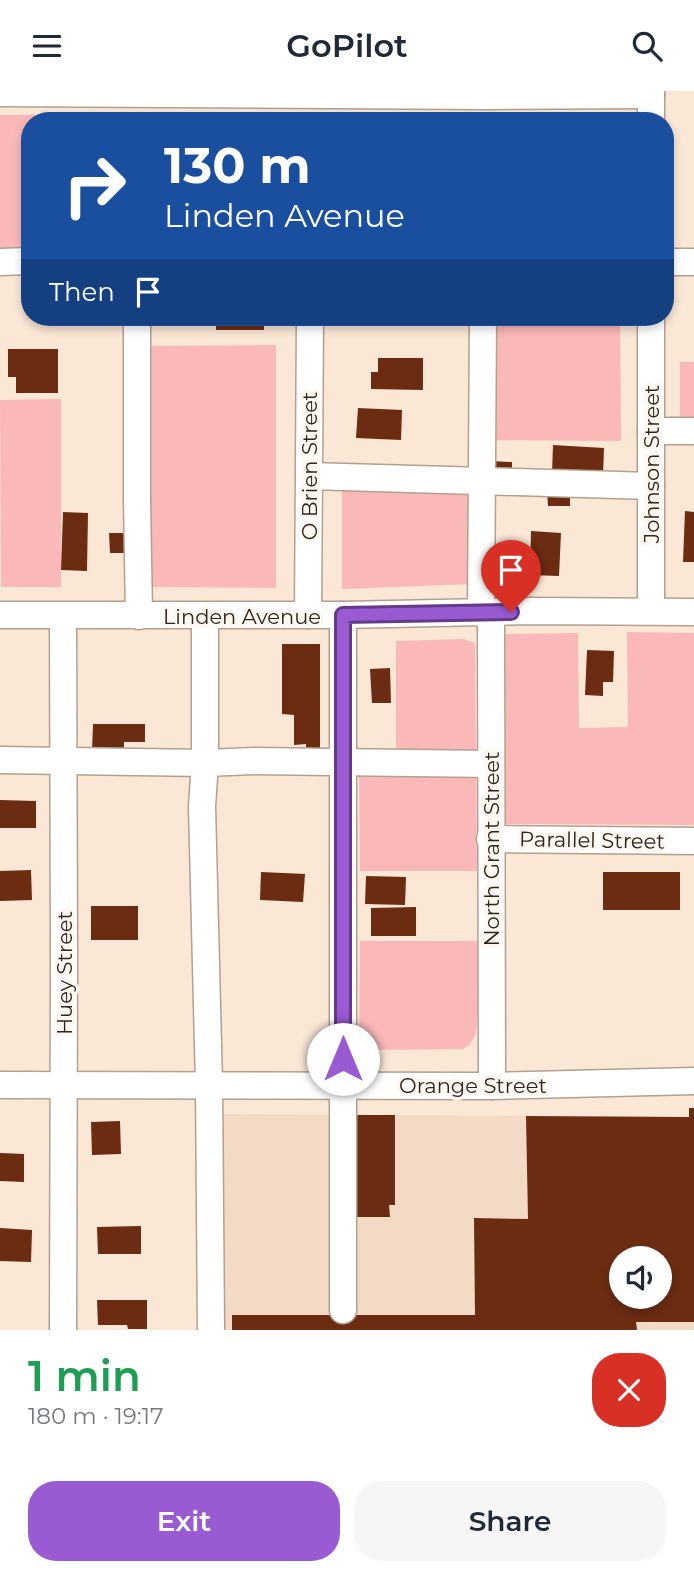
<!DOCTYPE html>
<html lang="en">
<head>
<meta charset="utf-8">
<style>
	body { margin:0; font-family:Montserrat,sans-serif; background:#f6f6f7; color:#1f2937; height:100vh; display:flex; flex-direction:column; font-size:26px; white-space:nowrap }
	* { box-sizing:border-box; margin:0 }
	p { font-size:23px; color:#747a83 }
	.icon { flex:none; width:38px; height:38px; fill:none; stroke:currentColor; stroke-width:2; stroke-linecap:round; stroke-linejoin:round }
	.map { position:relative; height:1239px; overflow:hidden }
	.panel { display:flex; flex-direction:column; background:#fff; flex:1 }
	.panel>* { flex:none }
	.hud { position:absolute; left:21px; top:21px; width:653px; height:214px; border-radius:28px; box-shadow:0 4px 10px #0003; background:#1a4fa0; color:#fff; overflow:hidden }
	.buttons { position:absolute; left:609px; top:1155px; display:grid; gap:14px }
	.buttons a { display:grid; place-items:center; width:63px; height:63px; border-radius:50%; background:#fff; box-shadow:0 4px 10px #0003; font-size:35px }
	.pin { position:absolute; display:grid; place-items:center; width:60px; height:60px; color:#fff; margin:-72px -30px; border-radius:50% 50% 50% 0; rotate:-45deg; box-shadow:0 0 7px #0007 }
	.pin .icon { rotate:45deg }
	.me { position:absolute; width:77px; margin:-38px; rotate:0deg; stroke-linejoin:round; filter:drop-shadow(0 0 5px #0008) }
	.turn { display:flex; align-items:center; gap:24px; height:147px; padding:0 28px; font-size:32px }
	.turn .icon { width:91px; height:91px; stroke-width:2.5 }
	.turn b { display:block; font-size:49px; line-height:60px }
	.then { display:flex; align-items:center; height:66px; padding:0 28px; background:#0003; gap:14px; font-size:26px }
	.round { display:grid; place-items:center; flex:none; width:74px; height:74px; border-radius:28px; background:#f6f6f7 }
	.headline { display:flex; align-items:center; justify-content:space-between; height:119px; padding:0 28px }
	h1 { font-size:42px; font-weight:600; line-height:52px; color:#1e9e55 }
	.primary-button { display:flex; gap:14px; margin-top:auto; padding:14px 28px }
	.primary-button a { flex:1; height:80px; border-radius:28px; background:#9a5bd2; color:#fff; font-size:28px; font-weight:600; line-height:80px; text-align:center }
	.primary-button a+a { background:#f6f6f7; color:#1f2937 }
	header { display:flex; justify-content:space-between; align-items:center; height:91px; padding:0 28px; background:#fff; font-size:32px; font-weight:600 }
	.map>svg:first-child { display:block }
	.built { fill:#f3dac4; fill-rule:evenodd }
	.green { fill:#fbb8b9 }
	.building { fill:#6b2c12; fill-rule:evenodd }
	.lines { fill:none; stroke-linecap:round; stroke-linejoin:round }
	.minor-casing { stroke:#b2a090; stroke-width:29 }
	.minor { stroke:#fff; stroke-width:26 }
	.route-casing { stroke:#643b88; stroke-width:18 }
	.route { stroke:#9a5bd2; stroke-width:12 }
	.labels { text-anchor:middle; dominant-baseline:central; stroke-width:7; stroke-linejoin:round; paint-order:stroke }
	.street-label { font-size:21px; fill:#2d2620; stroke:#fef7f0 }
</style>
</head>
<body>
<header><svg class="icon" aria-label="menu" viewBox="0 0 24 24"><path d="M4 6h16M4 12h16M4 18h16"/></svg>GoPilot<svg class="icon" aria-label="search" viewBox="0 0 24 24"><circle cx="10" cy="10" r="6"/><path d="M15 15l6 6"/></svg></header>
<div class="map">
<svg width="694" height="1239" viewBox="0 0 694 1239">
	<rect width="100%" height="100%" fill="#fae7d6"/>
	<path class="built" d="M689,1017H694V1239H223V1023L689,1026ZM621,1167H660V1206H621Z"/>
	<g class="green">
		<path d="M0,24H58V30H30V162L0,161Z"/>
		<path d="M409,24L478,25V30H409Z"/>
		<path d="M487,226H620L621,350L488,349Z"/>
		<path d="M276,254V497L143,496L141,255Z"/>
		<rect x="680" y="271" width="14" height="64"/>
		<path d="M61,308V496H1L0,309Z"/>
		<path d="M342,391L474,397L473,493L342,498Z"/>
		<path d="M627,541L694,542V734L504,733L505,543L578,542L579,637L628,636Z"/>
		<path d="M464,548L475,552L477,780H360L359,676H396V550Z"/>
		<path d="M360,850H478L479,907L476,943L470,953L463,958L379,959L363,957L359,949Z"/>
	</g>
	<g class="building">
		<rect x="216" y="226" width="48" height="13"/>
		<path d="M377,226H412V233L377,232Z"/>
		<path d="M8,258H58V302H16V286H8Z"/>
		<path d="M378,267H423V299L371,298V281H378Z"/>
		<path d="M358,317L402,319L401,349L356,347Z"/>
		<path d="M553,354L604,357L603,384L552,382Z"/>
		<path d="M490,370L512,371V387H490Z"/>
		<path d="M570,399V415H548L547,400Z"/>
		<path d="M685,420L694,421V471H683Z"/>
		<path d="M63,421L88,422L87,480L61,479Z"/>
		<path d="M531,440L561,442L559,485L530,484Z"/>
		<path d="M109,442H129V462H110Z"/>
		<path d="M282,553H320V664L306,663V653L294,654V624L282,623Z"/>
		<path d="M587,559L614,560L613,591H603V605L585,604Z"/>
		<path d="M390,577L391,612H372L370,578Z"/>
		<path d="M93,633H145V651H124V661H92Z"/>
		<path d="M0,709L36,710V737H0Z"/>
		<path d="M31,779L32,809L0,810V780Z"/>
		<path d="M261,781L305,783L303,811L260,809Z"/>
		<rect x="603" y="781" width="77" height="38"/>
		<path d="M366,785L406,786L405,814L365,813Z"/>
		<rect x="91" y="815" width="47" height="34"/>
		<path d="M416,816V845H371V817Z"/>
		<path d="M689,1017H694V1231H636L637,1239H232V1224H475L474,1127L528,1128L526,1025L689,1026ZM621,1167H660V1206H621Z"/>
		<path d="M355,1024H395V1114H389L390,1126H354Z"/>
		<path d="M120,1030L121,1063L92,1064L91,1031Z"/>
		<path d="M0,1062L24,1063V1091L0,1090Z"/>
		<path d="M141,1135V1163H98L97,1136Z"/>
		<path d="M0,1137L32,1139L31,1171L0,1170Z"/>
		<path d="M97,1209H147V1238H128L127,1234H98Z"/>
	</g>
	<g class="lines">
		<g class="minor-casing">
			<g id="minor">
				<path d="M0,2L485,5L651,4"/>
				<path d="M651,30V0"/>
				<path d="M0,171L30,170"/>
				<path d="M665,171H694"/>
				<path d="M137,226V408L139,525"/>
				<path d="M651,226V520"/>
				<path d="M651,340H694"/>
				<path d="M309,385L651,395"/>
				<path d="M491,521L492,995"/>
				<path d="M481,522L483,226"/>
				<path d="M0,524H343L531,520L694,521"/>
				<path d="M308,524L310,226"/>
				<path d="M343,524V1219"/>
				<path d="M63,525L64,874L63,1239"/>
				<path d="M205,525V672L202,715L209,994L211,1239"/>
				<path d="M0,669L205,672L254,670L491,673"/>
				<path d="M490,748L694,750"/>
				<path d="M0,994L492,995L694,990"/>
			</g>
		</g>
		<use href="#minor" class="minor"/>
	</g>
	<g class="lines">
		<g class="route-casing">
			<path id="route" d="M343,968V524L511,521"/>
		</g>
		<use href="#route" class="route"/>
	</g>
	<g class="labels">
		<g class="street-label">
			<text transform="translate(651 373) rotate(-90)">Johnson Street</text>
			<text transform="translate(309 375) rotate(-90)">O Brien Street</text>
			<text x="242" y="525">Linden Avenue</text>
			<text transform="translate(592 749) rotate(1)">Parallel Street</text>
			<text transform="translate(491 758) rotate(-90)">North Grant Street</text>
			<text transform="translate(64 882) rotate(-90)">Huey Street</text>
			<text x="473" y="994">Orange Street</text>
		</g>
	</g>
</svg>
<div class="buttons">
<a><svg class="icon" aria-label="sound" viewBox="0 0 24 24"><path d="M4 9h4l5-4v14l-5-4H4zM17 9q2 3 0 6"/></svg></a>
</div>
<div class="pin" style="left:511px;top:521px;background:#d93025"><svg class="icon" aria-label="arrive" viewBox="0 0 24 24"><path d="M6 21V4h12l-3 4 3 4H6"/></svg></div>
<svg class="me" style="left:343px;top:968px" viewBox="-20 -20 40 40"><circle r="19" fill="#fff"/><path d="M0-13L10 11 0 6-10 11z" fill="#9a5bd2"/></svg>
<div class="hud">
<div class="turn"><svg class="icon" aria-label="right" viewBox="0 0 24 24"><path d="M7 20v-9h11M14 6l5 5-5 5"/></svg><div><b>130 m</b>Linden Avenue</div></div>
<div class="then">Then<svg class="icon" aria-label="arrive" viewBox="0 0 24 24"><path d="M6 21V4h12l-3 4 3 4H6"/></svg></div>
</div>
</div>
<section class="panel">
<div class="headline"><div><h1>1 min</h1><p>180 m · 19:17</p></div><a class="round" style="background:#d93025;color:#fff"><svg class="icon" aria-label="close" viewBox="0 0 24 24"><path d="M6 6l12 12M18 6L6 18"/></svg></a></div>
<div class="primary-button"><a>Exit</a><a>Share</a></div>
</section>
</body>
</html>
